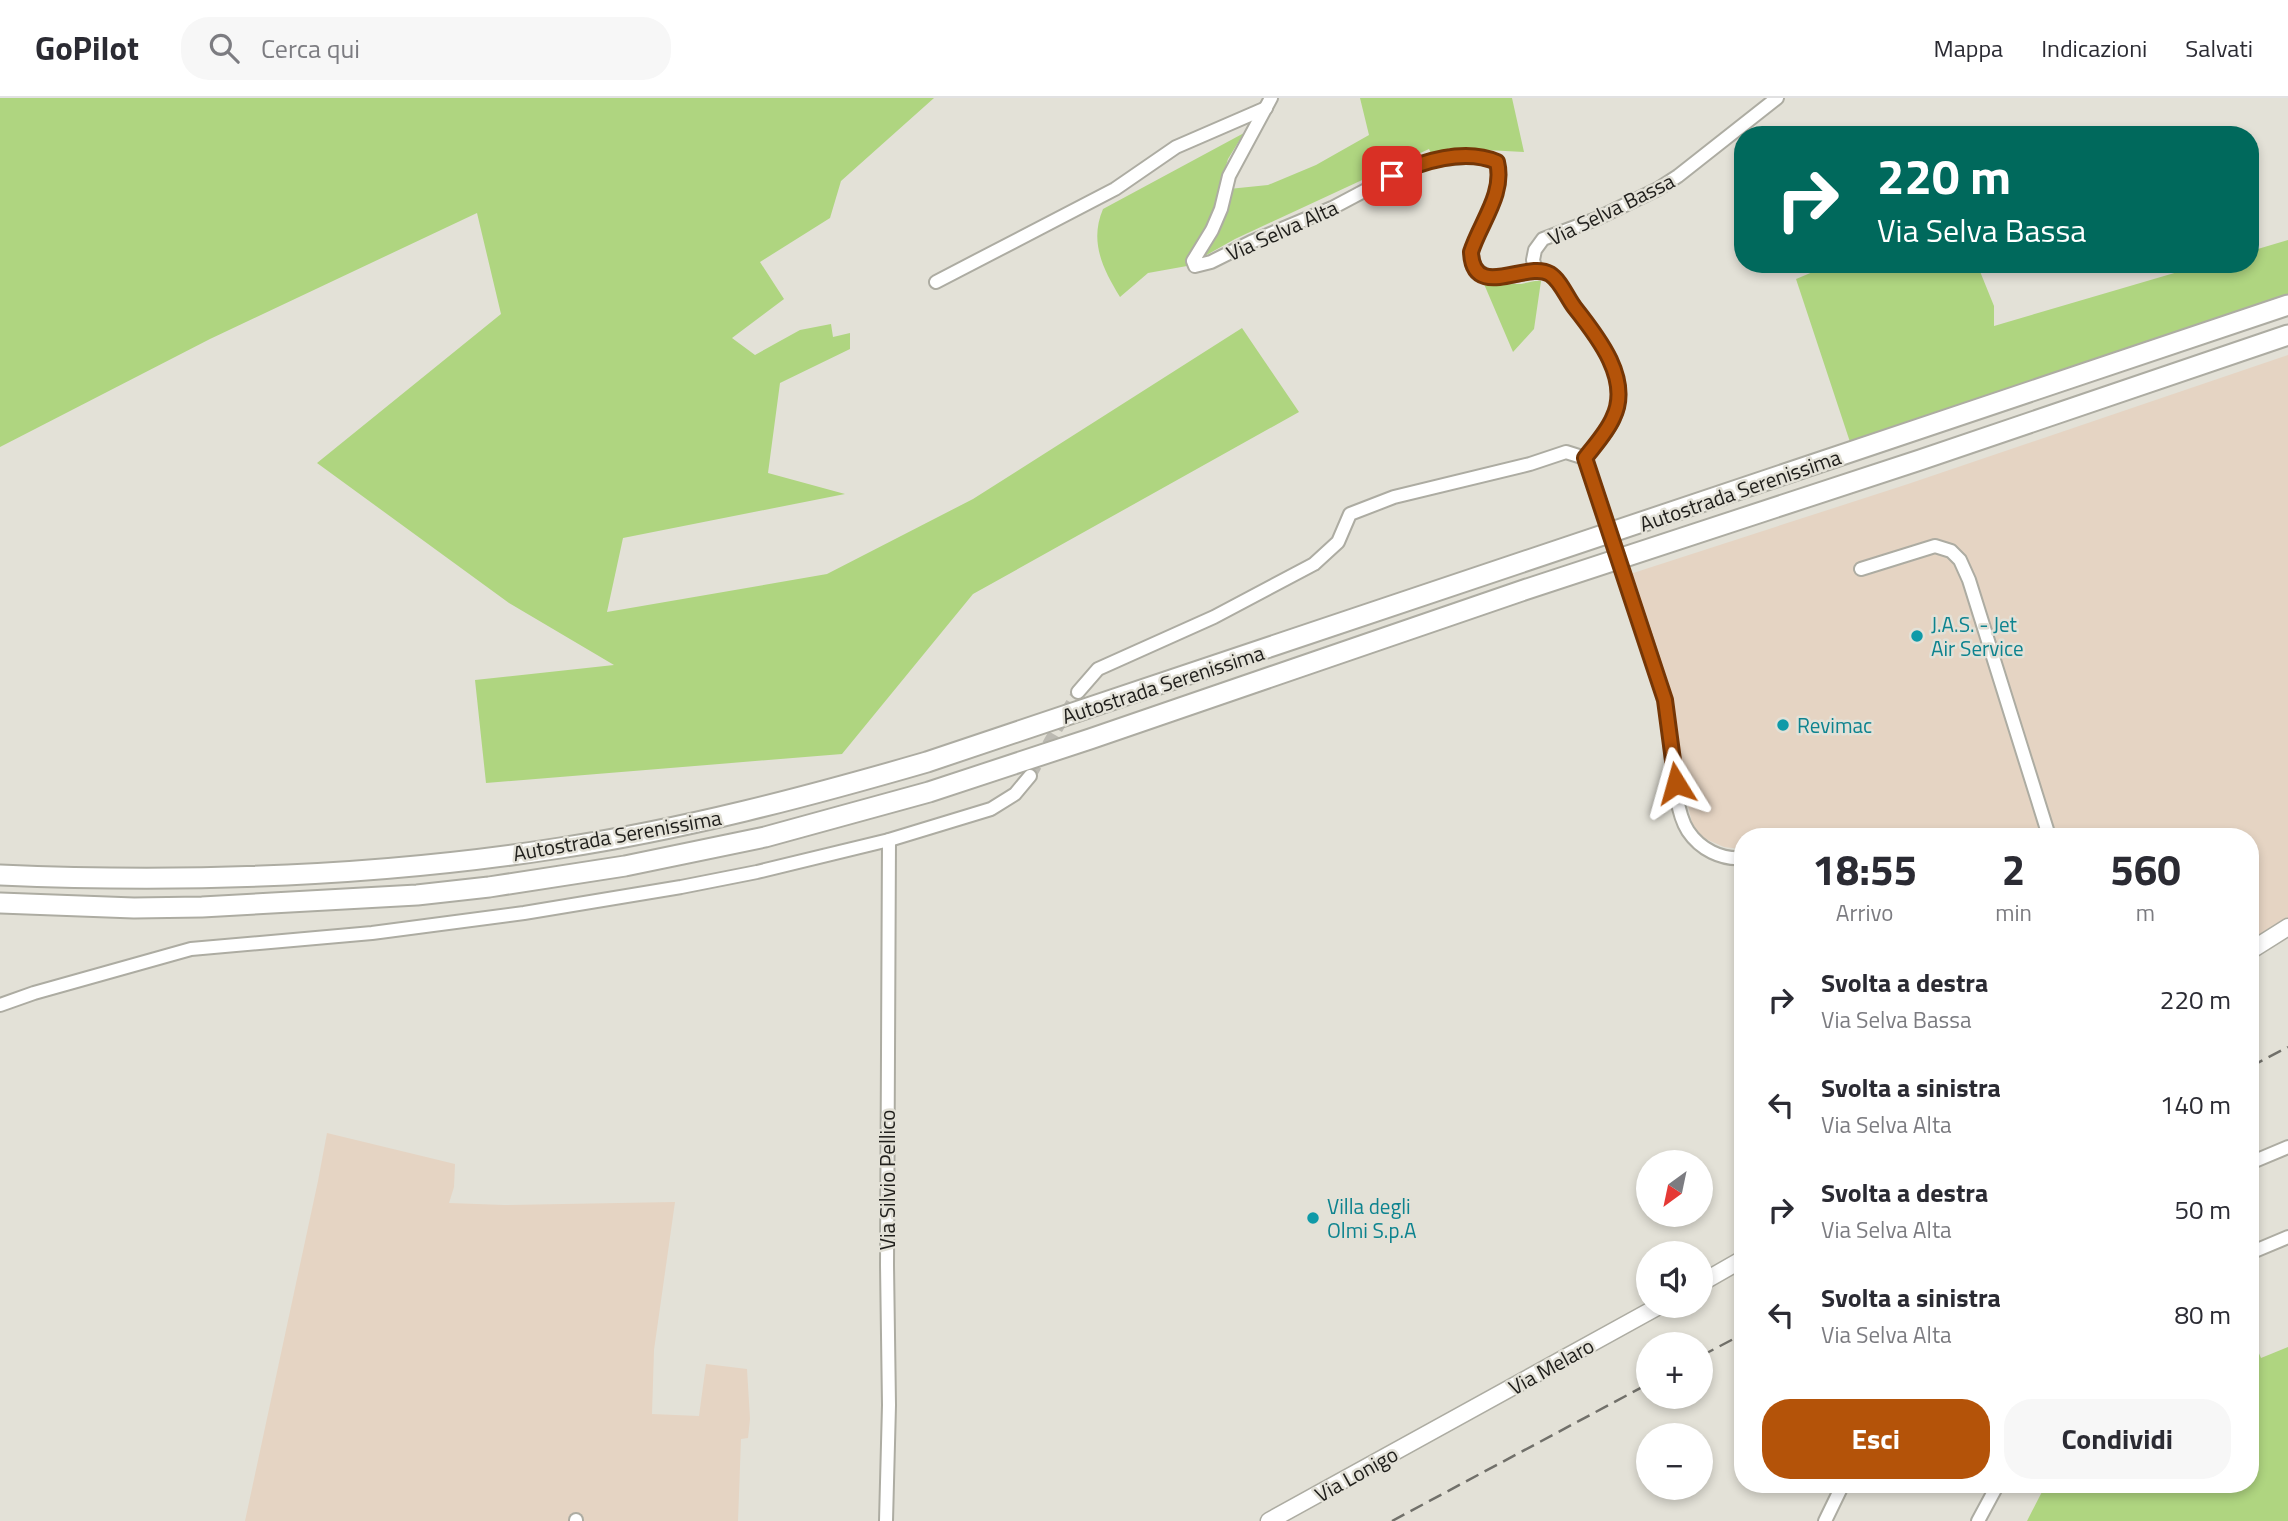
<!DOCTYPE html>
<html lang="it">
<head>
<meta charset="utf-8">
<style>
	body { margin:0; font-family:"Titillium Web",sans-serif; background:#f7f7f7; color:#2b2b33; height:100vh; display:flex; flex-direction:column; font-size:26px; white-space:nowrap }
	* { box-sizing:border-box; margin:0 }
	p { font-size:23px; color:#7c7c81 }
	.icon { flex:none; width:38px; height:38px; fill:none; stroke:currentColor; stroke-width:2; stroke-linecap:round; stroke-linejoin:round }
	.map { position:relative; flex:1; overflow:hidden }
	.sheet { position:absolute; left:1734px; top:730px; width:525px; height:665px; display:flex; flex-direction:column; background:#fff; border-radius:28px; box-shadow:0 4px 10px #0003 }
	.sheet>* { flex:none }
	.banner { position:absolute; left:1734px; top:28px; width:525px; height:147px; border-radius:28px; box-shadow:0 4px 10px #0003; background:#00695c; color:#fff; overflow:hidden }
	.needle { width:46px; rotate:213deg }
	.controls { position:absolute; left:1636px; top:1052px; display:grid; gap:14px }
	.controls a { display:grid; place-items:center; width:77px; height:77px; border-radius:50%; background:#fff; box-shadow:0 4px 10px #0003; font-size:35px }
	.pin { position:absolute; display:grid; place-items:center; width:60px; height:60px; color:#fff; margin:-30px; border-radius:14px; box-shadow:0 4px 10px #0006 }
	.me { position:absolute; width:77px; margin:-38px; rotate:352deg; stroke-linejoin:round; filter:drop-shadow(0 0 5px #0008) }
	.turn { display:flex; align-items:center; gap:24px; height:147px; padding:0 28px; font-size:32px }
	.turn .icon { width:91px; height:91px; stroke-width:2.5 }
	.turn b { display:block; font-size:49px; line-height:60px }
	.eta { display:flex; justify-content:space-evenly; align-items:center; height:119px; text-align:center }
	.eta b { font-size:42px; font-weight:700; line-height:49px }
	.cta { display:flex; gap:14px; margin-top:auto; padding:14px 28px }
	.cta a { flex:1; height:80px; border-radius:28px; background:#b45309; color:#fff; font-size:28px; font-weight:700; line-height:80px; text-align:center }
	.cta a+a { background:#f7f7f7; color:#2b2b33 }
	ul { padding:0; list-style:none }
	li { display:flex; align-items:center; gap:21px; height:105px; padding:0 28px }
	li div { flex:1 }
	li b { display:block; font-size:26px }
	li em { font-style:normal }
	header { display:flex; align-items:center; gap:42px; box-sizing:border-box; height:98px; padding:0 35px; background:#fff; border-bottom:2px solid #e1e1e2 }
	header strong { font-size:33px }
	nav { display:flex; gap:38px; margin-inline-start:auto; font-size:24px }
	.search { width:490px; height:63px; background:#f7f7f7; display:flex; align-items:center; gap:18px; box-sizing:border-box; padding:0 24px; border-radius:28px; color:#7c7c81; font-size:26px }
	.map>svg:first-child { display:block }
	.industrial { fill:#e5d4c3 }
	.green { fill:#afd580 }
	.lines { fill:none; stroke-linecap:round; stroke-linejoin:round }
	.minor-tunnel { stroke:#bcbab2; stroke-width:12; stroke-dasharray:12 6; stroke-linecap:butt }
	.minor-casing { stroke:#adaca2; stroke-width:16 }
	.major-casing { stroke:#adaca2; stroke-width:19 }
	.highway-casing { stroke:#adaca2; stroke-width:23 }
	.minor { stroke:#fff; stroke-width:12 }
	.major { stroke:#fff; stroke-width:16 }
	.highway { stroke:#fff; stroke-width:19 }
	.rail { stroke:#71706a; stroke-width:2.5; stroke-dasharray:14 7; stroke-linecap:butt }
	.minor-bridge-casing { stroke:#adaca2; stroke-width:16; stroke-linecap:butt }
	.minor-bridge { stroke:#fff; stroke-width:12 }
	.route-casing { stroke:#753606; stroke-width:18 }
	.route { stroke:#b45309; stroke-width:12 }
	.culture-dot { fill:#0f9aa8; stroke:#e3e1d7; stroke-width:2.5 }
	.labels { text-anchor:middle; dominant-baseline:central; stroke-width:5; stroke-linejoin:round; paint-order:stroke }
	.street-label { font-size:21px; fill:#21201d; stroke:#e3e1d7 }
	.culture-label { font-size:21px; fill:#0d838f; stroke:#e3e1d7; text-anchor:start }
</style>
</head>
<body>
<header>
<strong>GoPilot</strong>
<div class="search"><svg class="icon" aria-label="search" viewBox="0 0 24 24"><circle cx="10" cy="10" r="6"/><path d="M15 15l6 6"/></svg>Cerca qui</div>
<nav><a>Mappa</a><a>Indicazioni</a><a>Salvati</a></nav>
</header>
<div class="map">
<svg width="2288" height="1423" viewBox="0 0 2288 1423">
	<rect width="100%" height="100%" fill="#e3e1d7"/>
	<g class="industrial">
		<path d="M2288,257V833L2251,856L2250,738H1743L1741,751L1724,749L1699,738L1692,725L1685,694L1668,590L1627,477L1908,386Z"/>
		<path d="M327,1035L455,1066L454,1089L449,1105L504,1107L675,1104L654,1252L652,1316L699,1318L706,1266L747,1271L750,1321L748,1340L741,1341L738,1423H245L318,1083Z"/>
	</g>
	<g class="green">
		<path d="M0,0H934L841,83L830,120L760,164L784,201L732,240L755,257L800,232L831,226L833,239L850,235V251L780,285L768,375L845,396L623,440L607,514L827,476L973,401L1242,230L1299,314L973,496L842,656L486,685L475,582L614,567L509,505L317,365L501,216L477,115L210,241L0,349Z"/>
		<path d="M1360,0H1512L1524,54L1449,50L1434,62L1429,51L1235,141L1187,168L1148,175L1120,199C1103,171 1089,144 1103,111L1244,35L1228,61L1219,92L1268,87L1316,67L1369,37Z"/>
		<path d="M2288,142V200L1851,347L1796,181L1832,166H1977L1994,208V228L2205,166H2250L2251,153Z"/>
		<path d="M1535,183H1541L1534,231L1513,254L1484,186H1521Z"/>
		<path d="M2251,1237L2261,1260L2288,1249V1423H2027L2046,1386H2250Z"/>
	</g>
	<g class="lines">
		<path class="minor-tunnel" d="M1030,678L1078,594"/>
		<g class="minor-casing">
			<g id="minor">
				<path d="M1271,0L1229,78L1221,111L1212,132L1193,163L1195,168L1211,164L1251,144L1332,110L1413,67L1443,61L1476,58L1497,64C1505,96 1480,125 1471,154C1473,190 1512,179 1536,172"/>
				<path d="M936,184L1115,91L1176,49L1266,10"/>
				<path d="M1600,404L1585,360C1595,347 1608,334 1614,320C1635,272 1580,221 1558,184L1549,176L1536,172L1533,162L1535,152L1543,141L1596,121L1658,91L1678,78L1777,0"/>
				<path d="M1861,471L1935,448L1951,453L1960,462L1969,482L2049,738"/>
				<path d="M1629,492C1641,528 1654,564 1664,600C1673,634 1670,706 1688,733C1700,751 1721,762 1743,760"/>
				<path d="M1078,594L1098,571L1214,519L1314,466L1338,444L1350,416L1394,399L1530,366L1566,354L1585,360"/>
				<path d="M0,907L34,895L191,851L372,835L524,815L681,789L757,774L889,742L991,711L1015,696L1030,678"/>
				<path d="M2250,1065L2288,1049"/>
				<path d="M2250,1155L2288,1139"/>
				<path d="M576,1423V1422"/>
				<path d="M886,1423L889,1307L887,1167L889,742"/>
				<path d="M1825,1423L1843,1386"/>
				<path d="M1978,1423L1998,1386"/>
			</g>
		</g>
		<g class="major-casing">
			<g id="major">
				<path d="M2250,853L2288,829"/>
				<path d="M1701,1185L1743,1161"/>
				<path d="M1269,1423L1659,1208"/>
			</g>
		</g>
		<g class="highway-casing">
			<g id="highway">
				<path d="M0,777C187,785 375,779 560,750C685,731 806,699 927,664L2288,207"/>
				<path d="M0,805L134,810L202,809L417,797L489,789L625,768L765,739L929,694L1090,641L1527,491L1920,362L2288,237"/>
			</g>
		</g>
		<use href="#minor" class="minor"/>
		<use href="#major" class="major"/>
		<use href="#highway" class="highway"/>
		<g class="rail">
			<path d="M2250,969L2288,949"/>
			<path d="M1701,1258L1743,1236"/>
			<path d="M1392,1423L1648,1286"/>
		</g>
		<g class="minor-bridge-casing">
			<path id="minor-bridge" d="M1600,404L1629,492"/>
		</g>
		<use href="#minor-bridge" class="minor-bridge"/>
	</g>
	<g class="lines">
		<g class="route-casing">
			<path id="route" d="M1392,78C1422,63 1465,50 1497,64C1505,96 1480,125 1471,154C1473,204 1527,162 1550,176C1561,183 1567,200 1575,210C1598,239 1632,282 1613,320C1607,334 1595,347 1585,360L1665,602L1676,685"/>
		</g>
		<use href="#route" class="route"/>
	</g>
	<g class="culture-dot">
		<circle cx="1917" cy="538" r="7"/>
		<circle cx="1783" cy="627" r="7"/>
		<circle cx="1313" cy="1120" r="7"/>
	</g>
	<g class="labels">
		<g class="street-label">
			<text transform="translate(1611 111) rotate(-26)">Via Selva Bassa</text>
			<text transform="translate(1282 132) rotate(-24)">Via Selva Alta</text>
			<text transform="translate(1740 392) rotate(-19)">Autostrada Serenissima</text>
			<text transform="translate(1163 586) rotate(-18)">Autostrada Serenissima</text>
			<text transform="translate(617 737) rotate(-10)">Autostrada Serenissima</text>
			<text transform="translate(887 1082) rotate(-90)">Via Silvio Pellico</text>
			<text transform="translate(1551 1268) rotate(-29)">Via Melaro</text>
			<text transform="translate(1356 1376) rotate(-29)">Via Lonigo</text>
		</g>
		<g class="culture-label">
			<text x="1931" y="526">J.A.S. - Jet<tspan x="1931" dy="24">Air Service</tspan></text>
			<text x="1797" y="627">Revimac</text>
			<text x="1327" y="1108">Villa degli<tspan x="1327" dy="24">Olmi S.p.A</tspan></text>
		</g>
	</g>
</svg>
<div class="controls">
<a><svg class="needle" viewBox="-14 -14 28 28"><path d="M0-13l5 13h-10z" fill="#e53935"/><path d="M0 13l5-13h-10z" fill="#7c7c81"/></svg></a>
<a><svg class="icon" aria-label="sound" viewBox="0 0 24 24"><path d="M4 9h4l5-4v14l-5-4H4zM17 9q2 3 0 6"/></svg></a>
<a>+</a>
<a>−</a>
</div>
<div class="pin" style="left:1392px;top:78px;background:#d93025"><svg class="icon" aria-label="arrive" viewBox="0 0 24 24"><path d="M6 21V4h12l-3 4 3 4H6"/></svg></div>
<svg class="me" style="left:1676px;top:685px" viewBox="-20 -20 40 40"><path d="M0-17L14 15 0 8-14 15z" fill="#b45309" stroke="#fff" stroke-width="4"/></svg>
<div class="banner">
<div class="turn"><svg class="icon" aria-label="right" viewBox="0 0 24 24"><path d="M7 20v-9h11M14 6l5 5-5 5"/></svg><div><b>220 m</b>Via Selva Bassa</div></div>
</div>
<section class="sheet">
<div class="eta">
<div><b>18:55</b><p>Arrivo</p></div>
<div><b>2</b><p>min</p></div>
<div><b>560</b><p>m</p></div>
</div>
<ul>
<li><svg class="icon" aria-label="right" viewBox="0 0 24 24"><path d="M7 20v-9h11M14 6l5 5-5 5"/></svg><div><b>Svolta a destra</b><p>Via Selva Bassa</p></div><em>220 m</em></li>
<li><svg class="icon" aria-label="left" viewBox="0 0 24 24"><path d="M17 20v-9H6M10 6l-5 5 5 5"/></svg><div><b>Svolta a sinistra</b><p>Via Selva Alta</p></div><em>140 m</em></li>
<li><svg class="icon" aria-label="right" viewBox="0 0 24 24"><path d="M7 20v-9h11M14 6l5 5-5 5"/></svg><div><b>Svolta a destra</b><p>Via Selva Alta</p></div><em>50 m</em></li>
<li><svg class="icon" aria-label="left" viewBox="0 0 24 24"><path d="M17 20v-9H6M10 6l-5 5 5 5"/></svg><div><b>Svolta a sinistra</b><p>Via Selva Alta</p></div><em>80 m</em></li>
</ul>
<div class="cta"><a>Esci</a><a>Condividi</a></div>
</section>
</div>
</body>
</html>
